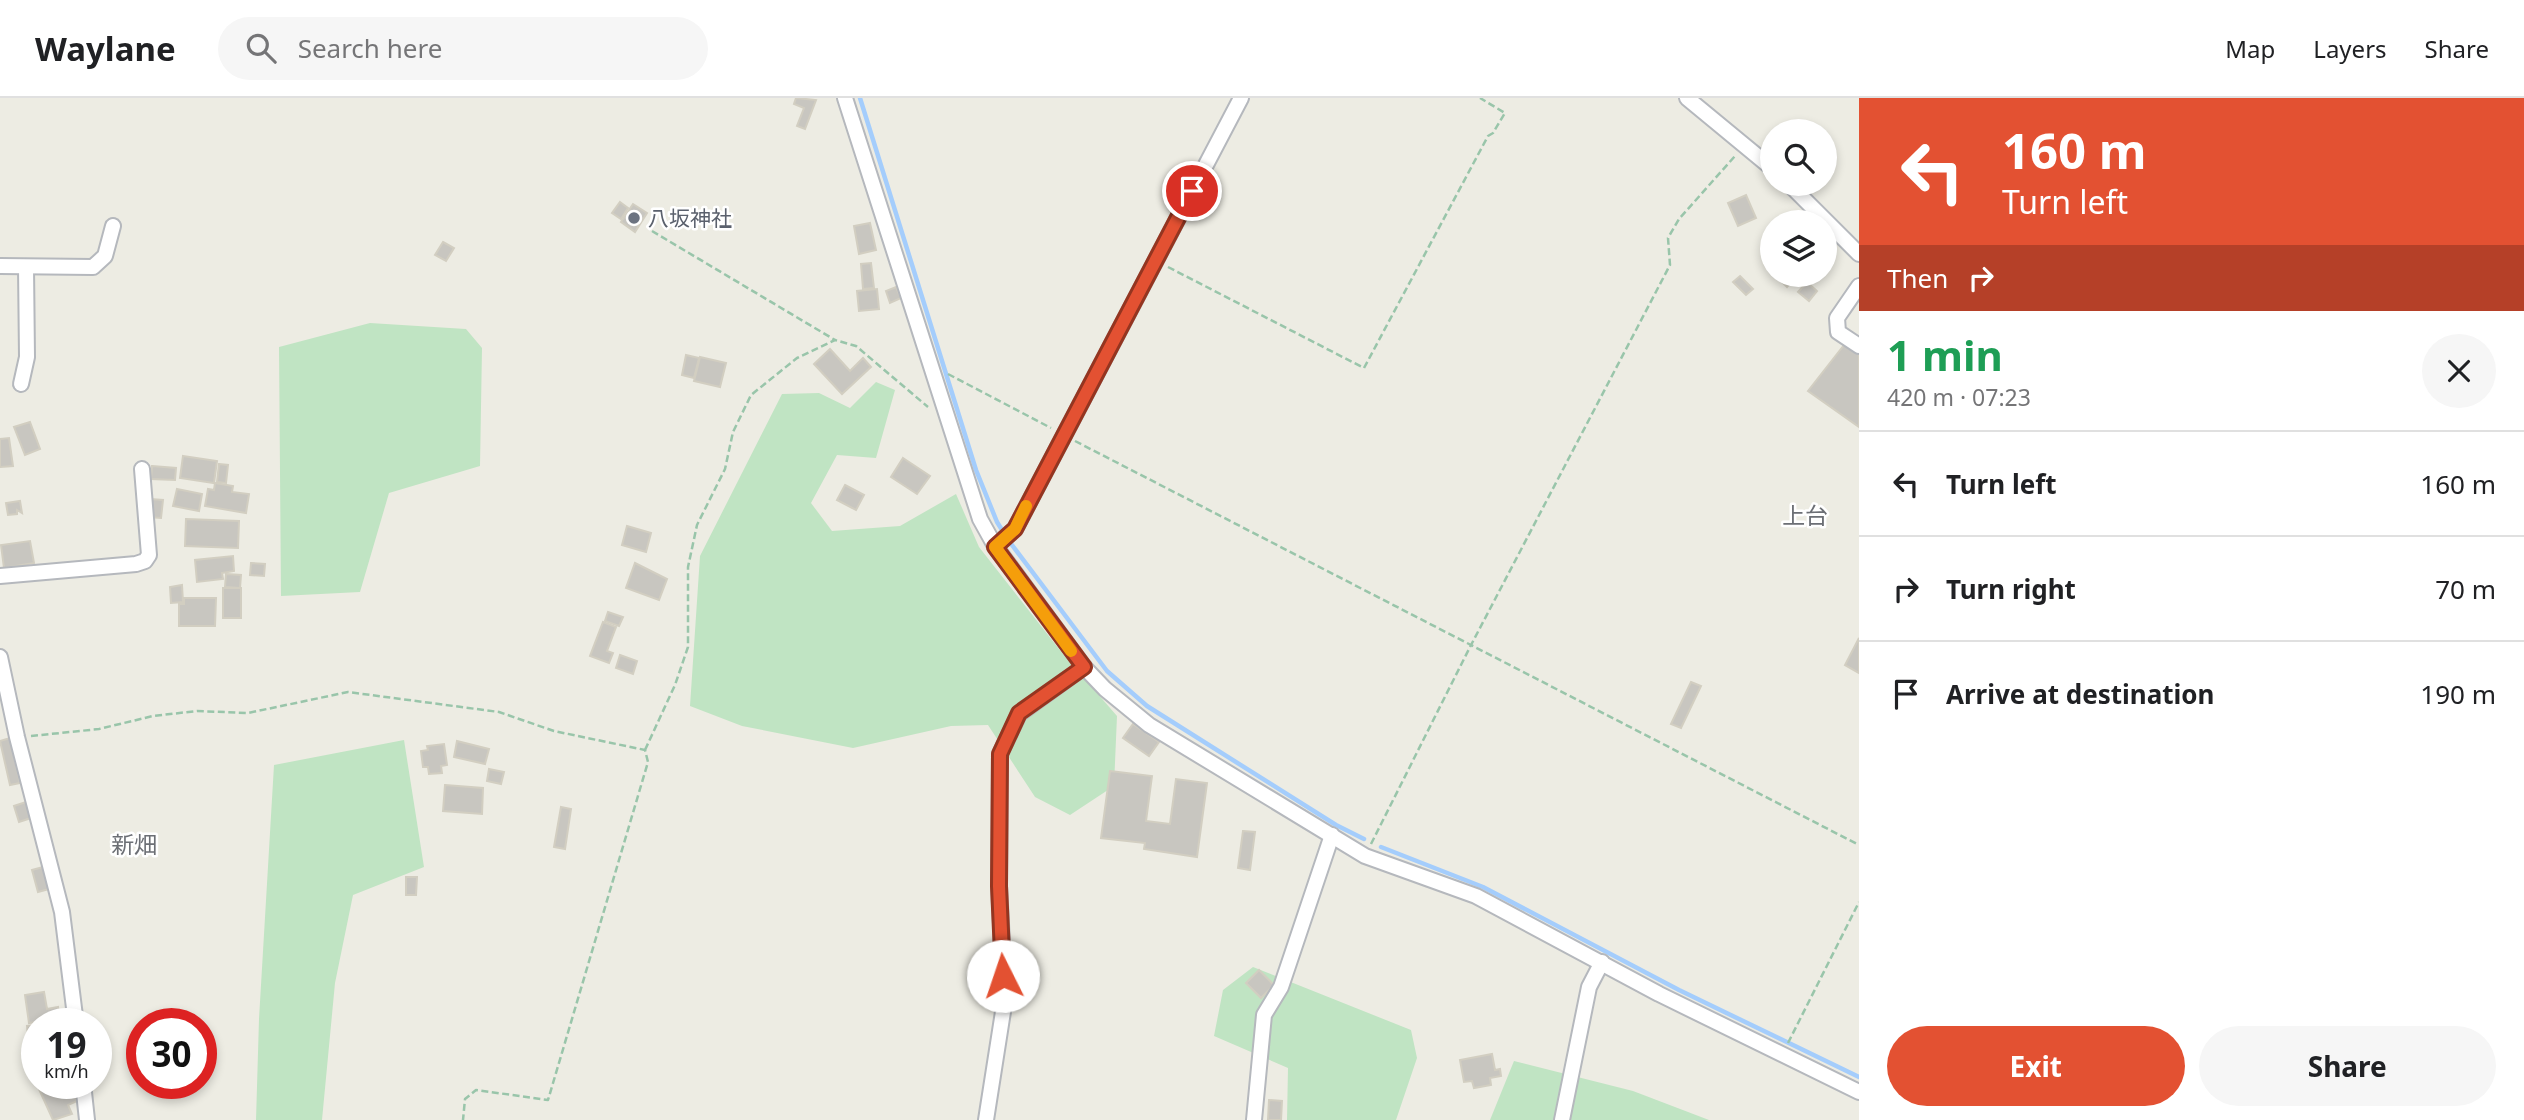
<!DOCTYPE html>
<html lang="en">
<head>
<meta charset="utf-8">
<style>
	body { margin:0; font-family:"Noto Sans","Noto Sans JP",sans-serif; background:#f6f6f6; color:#202124; height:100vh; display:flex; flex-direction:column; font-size:26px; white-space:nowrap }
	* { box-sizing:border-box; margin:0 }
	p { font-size:23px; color:#757577 }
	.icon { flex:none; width:38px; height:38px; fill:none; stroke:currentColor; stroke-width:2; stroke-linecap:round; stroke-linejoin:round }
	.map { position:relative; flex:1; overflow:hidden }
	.side { display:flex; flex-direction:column; background:#fff; width:665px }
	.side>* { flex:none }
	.guide { background:#e35132; color:#fff; overflow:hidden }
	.buttons { position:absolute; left:1760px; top:21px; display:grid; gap:14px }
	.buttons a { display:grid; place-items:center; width:77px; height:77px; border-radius:50%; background:#fff; box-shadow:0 4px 10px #0003; font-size:35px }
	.speed { position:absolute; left:21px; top:910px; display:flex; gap:14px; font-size:35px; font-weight:700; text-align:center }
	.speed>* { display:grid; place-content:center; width:91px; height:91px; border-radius:50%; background:#fff; box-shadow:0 4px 10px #0003; line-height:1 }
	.speed small { font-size:18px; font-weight:400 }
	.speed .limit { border:10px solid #d22; background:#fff; color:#111 }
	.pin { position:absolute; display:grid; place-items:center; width:60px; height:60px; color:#fff; margin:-30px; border:4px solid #fff; border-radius:50%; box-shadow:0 2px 7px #0007 }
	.me { position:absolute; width:77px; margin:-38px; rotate:356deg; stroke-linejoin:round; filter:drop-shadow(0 0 5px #0008) }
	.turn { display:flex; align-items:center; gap:24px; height:147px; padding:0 28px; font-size:32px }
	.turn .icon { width:91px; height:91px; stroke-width:2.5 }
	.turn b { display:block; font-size:49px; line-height:60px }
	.then { display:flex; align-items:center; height:66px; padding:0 28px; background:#0003; gap:14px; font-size:26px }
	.round { display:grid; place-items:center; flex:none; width:74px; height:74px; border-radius:37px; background:#f6f6f6 }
	.head { display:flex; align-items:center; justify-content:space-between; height:119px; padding:0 28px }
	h1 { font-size:42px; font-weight:700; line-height:52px; color:#1e9e55 }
	.primary-button { display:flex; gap:14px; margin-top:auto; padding:14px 28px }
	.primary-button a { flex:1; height:80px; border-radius:42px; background:#e35132; color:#fff; font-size:28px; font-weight:700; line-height:80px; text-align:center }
	.primary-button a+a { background:#f6f6f6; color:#202124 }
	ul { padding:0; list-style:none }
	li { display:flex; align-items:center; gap:21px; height:105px; padding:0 28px; border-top:2px solid #e0e0e0 }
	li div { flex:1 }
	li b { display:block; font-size:26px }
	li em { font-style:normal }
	header { display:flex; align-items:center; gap:42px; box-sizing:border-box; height:98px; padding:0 35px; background:#fff; border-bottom:2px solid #e0e0e0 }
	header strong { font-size:33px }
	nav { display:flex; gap:38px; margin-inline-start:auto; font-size:24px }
	.search { width:490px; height:63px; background:#f6f6f6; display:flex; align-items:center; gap:18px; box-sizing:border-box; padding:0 24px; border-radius:38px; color:#757577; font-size:26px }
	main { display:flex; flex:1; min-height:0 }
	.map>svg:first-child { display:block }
	.green { fill:#c0e4c3 }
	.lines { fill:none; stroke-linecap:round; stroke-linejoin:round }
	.stream { stroke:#a4cdfc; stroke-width:4.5 }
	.building { fill:#c8c6c0; stroke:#d2cec1; stroke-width:2 }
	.minor-casing { stroke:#b5b8bd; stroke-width:18 }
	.path { stroke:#99c5aa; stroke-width:2.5; stroke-dasharray:7 3.5; stroke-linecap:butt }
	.minor { stroke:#fff; stroke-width:14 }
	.route-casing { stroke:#943520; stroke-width:18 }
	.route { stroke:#e35132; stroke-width:12 }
	.slow { stroke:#f59e0b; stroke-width:12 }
	.worship-dot { fill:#6b7280; stroke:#fff; stroke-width:2.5 }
	.labels { text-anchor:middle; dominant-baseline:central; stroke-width:5; stroke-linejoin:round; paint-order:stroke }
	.worship-label { font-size:21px; fill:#5b616d; stroke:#fff; text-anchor:start }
	.neighbourhood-label { font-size:23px; fill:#6c6f75; stroke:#fff }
</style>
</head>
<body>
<header>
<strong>Waylane</strong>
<div class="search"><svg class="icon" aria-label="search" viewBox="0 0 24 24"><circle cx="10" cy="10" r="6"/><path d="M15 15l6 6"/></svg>Search here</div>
<nav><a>Map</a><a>Layers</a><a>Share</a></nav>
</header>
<main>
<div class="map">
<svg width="1859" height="1022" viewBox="0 0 1859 1022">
	<rect width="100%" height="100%" fill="#edece3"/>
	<g class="green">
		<path d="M370,225L466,231L482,250L480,368L389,395L360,494L281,498L279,249Z"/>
		<path d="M876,284L895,292L876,360L837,357L811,405L832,433L900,428L956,396L979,449L1063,556L1117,618L1114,688L1070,717L1035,699L988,627L951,628L853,650L742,628L690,608L700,458L782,296L819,295L850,310Z"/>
		<path d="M404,642L424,769L353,797L335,885L322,1022H256L259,921L274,667Z"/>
		<path d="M1253,869L1411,932L1417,960L1396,1022H1287L1288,970L1214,938L1223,892Z"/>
		<path d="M1514,963L1633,993L1709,1022H1490Z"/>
	</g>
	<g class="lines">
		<g class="stream">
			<path d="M860,0L976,372L997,424L1009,443L1107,573L1147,608L1336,727L1364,741"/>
			<path d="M1381,749L1483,789L1679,892L1859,979"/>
		</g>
	</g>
	<g class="building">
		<path d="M796,0L816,2L805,31L797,28L804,10L794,6Z"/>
		<path d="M1746,97L1756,120L1738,128L1728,105Z"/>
		<path d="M620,104L628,110L621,121L612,115Z"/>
		<path d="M633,106L647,115L635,134L621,124Z"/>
		<path d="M870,125L876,152L859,156L854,128Z"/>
		<path d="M443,144L454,150L446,163L435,157Z"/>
		<path d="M871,165L874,190L863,191L861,166Z"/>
		<path d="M1775,177H1796L1797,178L1787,189Z"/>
		<path d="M1740,178L1753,191L1746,197L1733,184Z"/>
		<path d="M1807,184L1817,193L1809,203L1798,194Z"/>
		<path d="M896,189L901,200L890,205L886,193Z"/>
		<path d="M877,191L879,211L859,213L857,193Z"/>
		<path d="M1844,247L1857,256L1859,254V329L1808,293Z"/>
		<path d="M830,251L850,273L863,260L871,269L842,296L814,266Z"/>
		<path d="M686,257L699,260L694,280L682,277Z"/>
		<path d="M700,259L726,265L720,289L694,283Z"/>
		<path d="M30,324L40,351L25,357L14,329Z"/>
		<path d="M9,340L13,368L0,369V341Z"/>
		<path d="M183,358L217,363L214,385L180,380Z"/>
		<path d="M903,360L930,378L917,396L891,379Z"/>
		<path d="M219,366L228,367L226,385L217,384Z"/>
		<path d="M152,368L176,370L175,382L151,381Z"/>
		<path d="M215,385L233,388L232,394L249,396L246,415L205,408L208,391L214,392Z"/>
		<path d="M845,387L864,397L856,412L837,402Z"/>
		<path d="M177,391L202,396L199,413L173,408Z"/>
		<path d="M150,401L163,402L161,420L148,419Z"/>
		<path d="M20,403L22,415L17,412V416L8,417L6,405Z"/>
		<path d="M186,421L239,423L238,450L185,448Z"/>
		<path d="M627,428L651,435L646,454L622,447Z"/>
		<path d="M30,443L34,465L4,470L1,447Z"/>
		<path d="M233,458L234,473L222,475L223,481L197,484L195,462Z"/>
		<path d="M251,465L265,466L264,478L250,477Z"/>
		<path d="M635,465L667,481L659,502L626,490Z"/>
		<path d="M226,476L241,477L240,490L225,489Z"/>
		<path d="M182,487L183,504L171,505L170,489Z"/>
		<rect x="223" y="490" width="18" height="30"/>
		<path d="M184,500H216L215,528H179V506H184Z"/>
		<path d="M608,514L623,519L619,528L605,523Z"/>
		<path d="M603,524L616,529L607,553L613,555L609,565L590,558Z"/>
		<path d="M1859,540V575L1845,567Z"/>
		<path d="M620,557L637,563L633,576L616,570Z"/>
		<path d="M1691,584L1701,588L1681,630L1671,626Z"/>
		<path d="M1133,626L1159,644L1149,658L1123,640Z"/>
		<path d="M10,640L20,685L10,687L0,643Z"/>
		<path d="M457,643L489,651L485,666L454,659Z"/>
		<path d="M444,646L447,667L441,668L442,675L429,676L428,669H423L421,653L428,652L427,648Z"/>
		<path d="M489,671L504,674L501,686L487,683Z"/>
		<path d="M1110,673L1152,678L1146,723L1170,726L1176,681L1207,685L1197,759L1144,751L1145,745L1101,740Z"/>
		<path d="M445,687L483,690L482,716L443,713Z"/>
		<path d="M26,704L31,720L19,724L14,708Z"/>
		<path d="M561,709L571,711L565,751L554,749Z"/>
		<path d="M1243,733L1255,734L1250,772L1238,770Z"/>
		<path d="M43,769L49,791L38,794L32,772Z"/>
		<path d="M406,779H417L416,797H406Z"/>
		<path d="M1259,872L1274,887L1261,900L1246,885Z"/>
		<path d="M44,894L47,911L58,909L59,920L29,925L25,897Z"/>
		<path d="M37,927V962L30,963L27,928Z"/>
		<path d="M1492,956L1495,972L1500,971L1501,978L1490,980L1491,987L1474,990L1472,983L1464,984L1460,962Z"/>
		<path d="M46,985H60L63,992L71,989L77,1003L68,1007L72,1016L53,1022L38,989Z"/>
		<path d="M1269,1002L1282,1003L1281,1022H1268Z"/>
	</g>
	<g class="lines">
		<g class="minor-casing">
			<g id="minor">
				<path d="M845,0L980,421L995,448L1084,569L1105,591L1149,627L1365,758L1476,798L1659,896L1859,994"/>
				<path d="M1687,0L1773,71"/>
				<path d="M1789,86L1859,156"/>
				<path d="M0,168L93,169L105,158L113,128"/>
				<path d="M1859,188L1837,220L1838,234L1859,248"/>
				<path d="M21,286L27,259L26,169"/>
				<path d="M995,448L1015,431L1241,0"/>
				<path d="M0,478L136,466L145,463L149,457L142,371"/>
				<path d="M0,559L17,639L62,814L76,926"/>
				<path d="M83,985L87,1022"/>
				<path d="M986,1022L1005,901L999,788L1000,656L1019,616L1084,569"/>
				<path d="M1254,1022L1264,917L1281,889L1332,737"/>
				<path d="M1562,1022L1589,889L1602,864"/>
			</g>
		</g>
		<g class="path">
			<path d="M652,133L835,242"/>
			<path d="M1168,169L1364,270L1488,38L1493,35L1505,15L1480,0"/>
			<path d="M948,276L1051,330"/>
			<path d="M1075,343L1859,747"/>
			<path d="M31,638L99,631L153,618L197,613L248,615L348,594L499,614L554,633L645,652L648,664L548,1002L476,992L465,1001L463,1022"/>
			<path d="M645,652L675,587L688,549V469L697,427L725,371L733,334L751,297L797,260L835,242L856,248L928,309"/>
			<path d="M1371,746L1470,549L1670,167L1668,140L1679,121L1735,58"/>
			<path d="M1788,945L1859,804"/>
		</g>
		<use href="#minor" class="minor"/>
	</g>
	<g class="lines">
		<g class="route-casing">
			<path id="route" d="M1003,878L999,788L1000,656L1019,615L1084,569L995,449L1015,431L1192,93"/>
		</g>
		<use href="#route" class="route"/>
		<path class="slow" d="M1026,408L1015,431L995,449L1071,553"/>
	</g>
	<circle class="worship-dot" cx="634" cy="120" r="7"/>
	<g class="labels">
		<g class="worship-label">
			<text x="648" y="120">八坂神社</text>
		</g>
		<g class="neighbourhood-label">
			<text x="1805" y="417">上台</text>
			<text x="134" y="746">新畑</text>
		</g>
	</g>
</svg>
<div class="buttons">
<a><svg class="icon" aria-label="search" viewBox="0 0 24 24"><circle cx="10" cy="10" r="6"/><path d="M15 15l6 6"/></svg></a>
<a><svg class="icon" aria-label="layers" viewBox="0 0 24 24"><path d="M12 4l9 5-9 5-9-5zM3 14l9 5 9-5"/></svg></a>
</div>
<div class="speed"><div>19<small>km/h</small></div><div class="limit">30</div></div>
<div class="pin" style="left:1192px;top:93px;background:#d93025"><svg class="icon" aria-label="arrive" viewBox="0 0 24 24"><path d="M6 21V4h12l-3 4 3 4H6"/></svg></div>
<svg class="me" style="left:1003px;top:878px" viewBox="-20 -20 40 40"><circle r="19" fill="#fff"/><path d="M0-13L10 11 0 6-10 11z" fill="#e35132"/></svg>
</div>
<section class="side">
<div class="guide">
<div class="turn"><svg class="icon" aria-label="left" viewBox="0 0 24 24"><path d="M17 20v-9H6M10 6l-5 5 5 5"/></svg><div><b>160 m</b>Turn left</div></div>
<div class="then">Then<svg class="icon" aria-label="right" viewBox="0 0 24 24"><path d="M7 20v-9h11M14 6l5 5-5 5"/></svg></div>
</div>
<div class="head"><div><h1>1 min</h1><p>420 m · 07:23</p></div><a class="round"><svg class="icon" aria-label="close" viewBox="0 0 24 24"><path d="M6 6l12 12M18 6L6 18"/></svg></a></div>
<ul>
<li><svg class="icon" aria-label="left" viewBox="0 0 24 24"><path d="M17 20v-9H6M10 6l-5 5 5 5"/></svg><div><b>Turn left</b></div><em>160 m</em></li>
<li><svg class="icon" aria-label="right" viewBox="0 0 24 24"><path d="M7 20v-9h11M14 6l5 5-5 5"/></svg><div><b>Turn right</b></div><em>70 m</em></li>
<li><svg class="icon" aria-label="arrive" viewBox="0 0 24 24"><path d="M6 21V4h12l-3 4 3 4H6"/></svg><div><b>Arrive at destination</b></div><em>190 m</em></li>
</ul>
<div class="primary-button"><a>Exit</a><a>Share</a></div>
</section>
</main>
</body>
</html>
